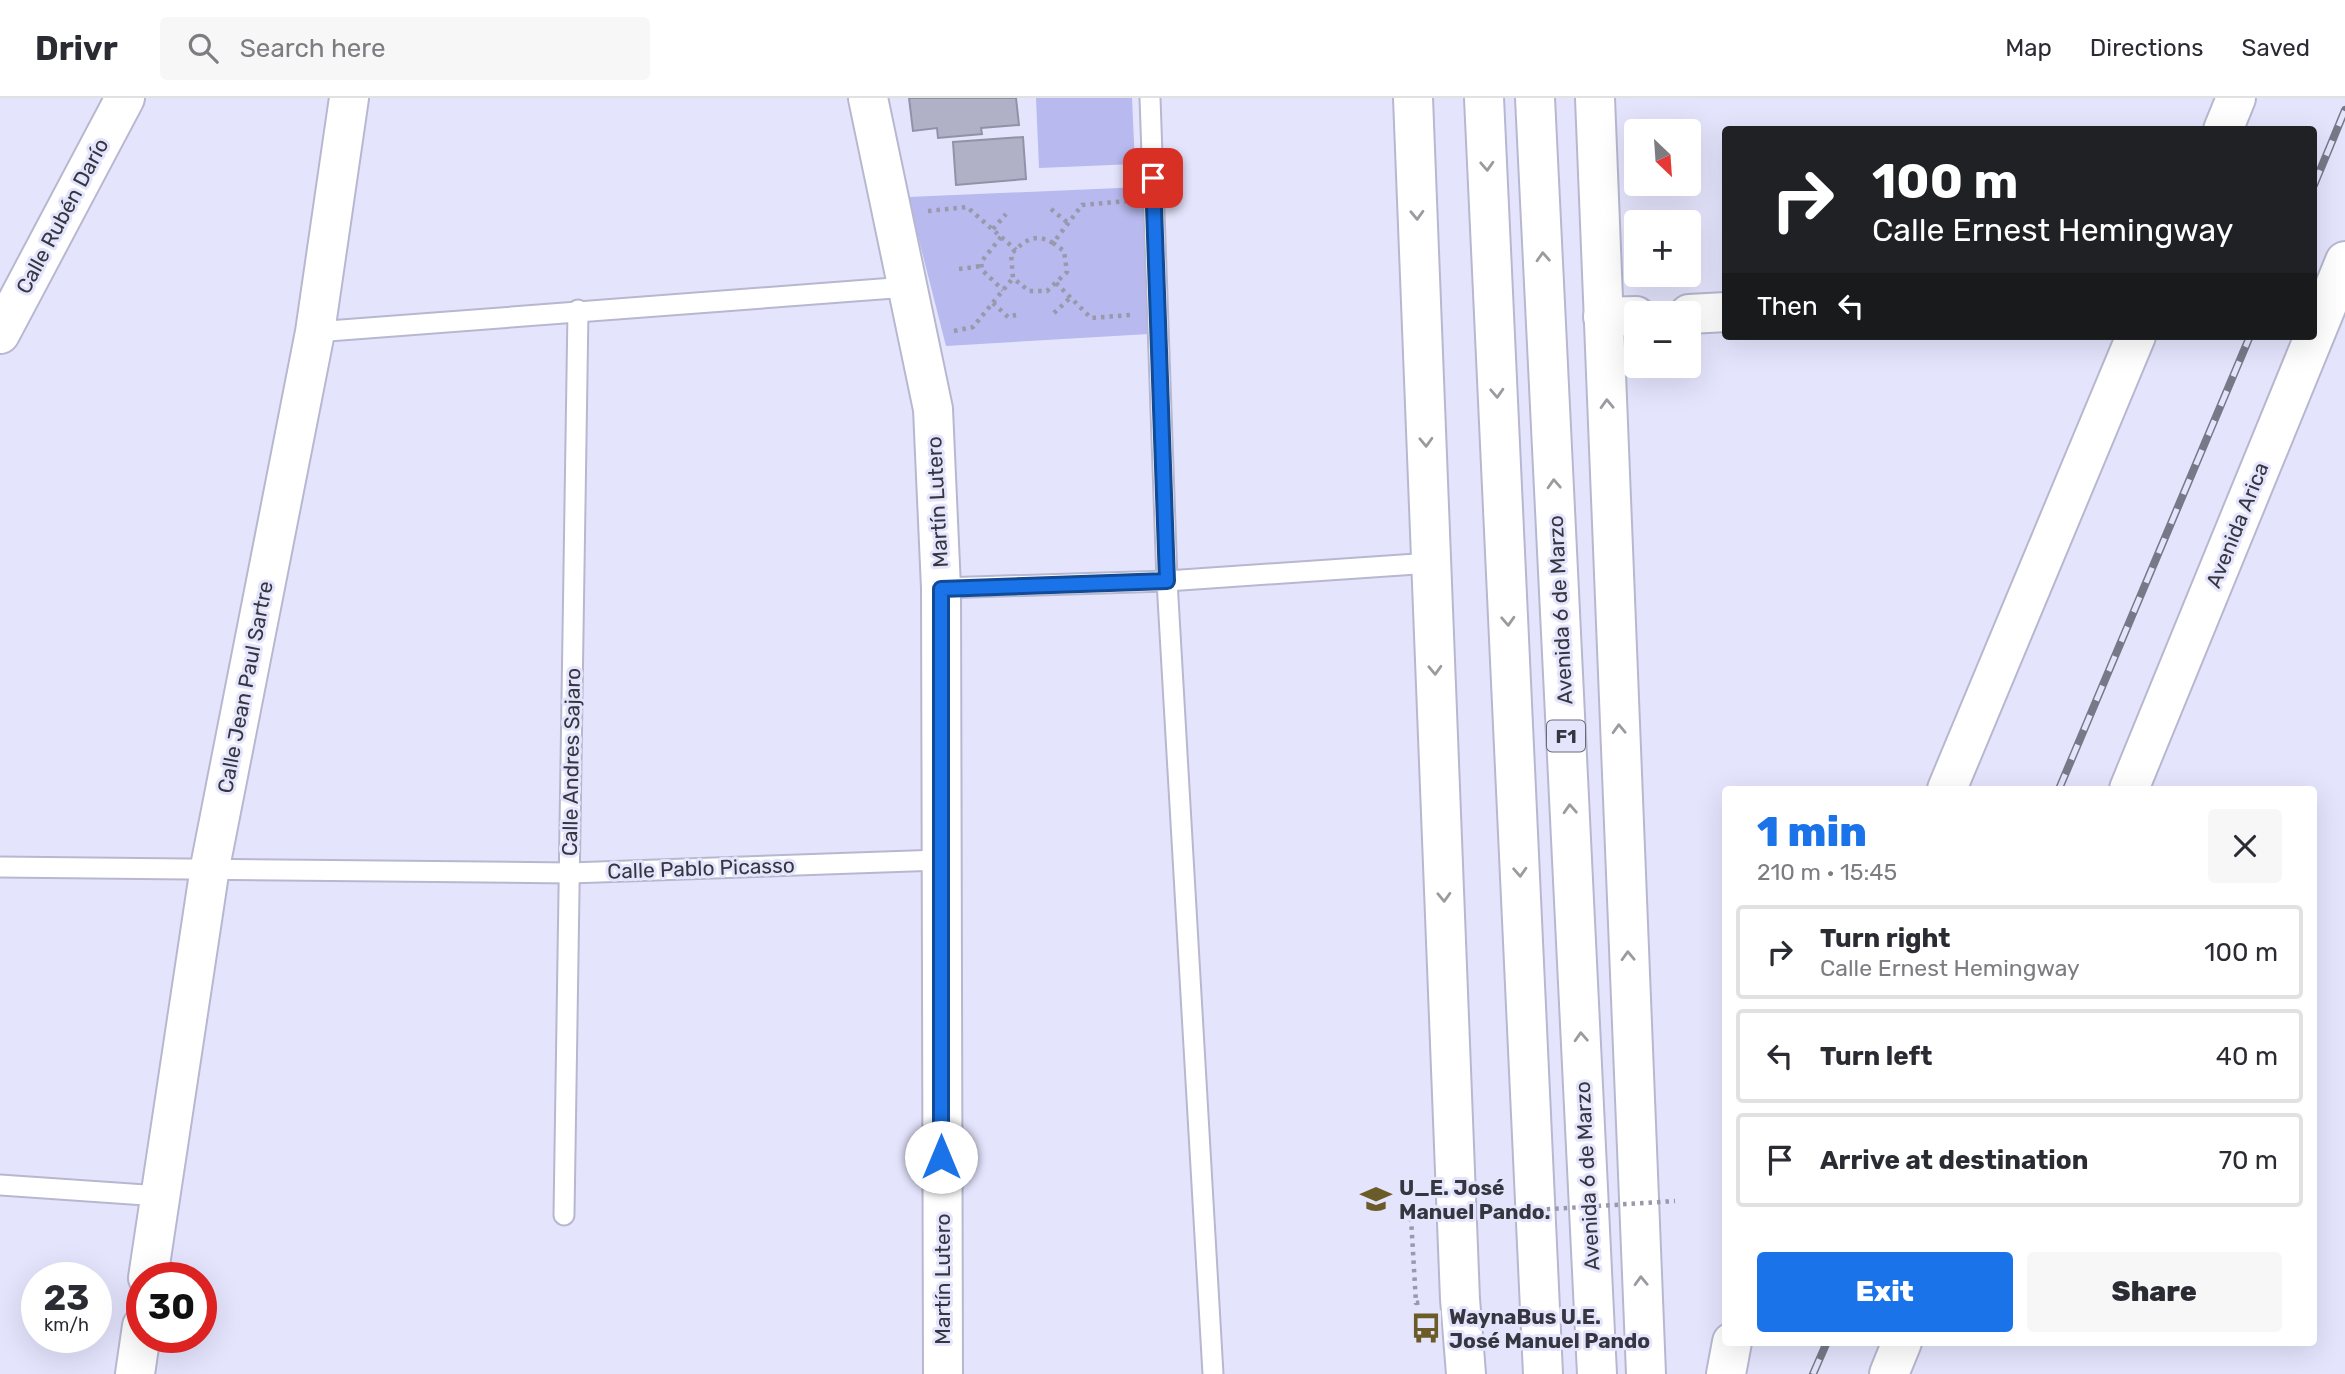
<!DOCTYPE html>
<html lang="en">
<head>
<meta charset="utf-8">
<style>
	body { margin:0; font-family:Rubik,sans-serif; background:#f7f7f7; color:#2b2b33; height:100vh; display:flex; flex-direction:column; font-size:26px; white-space:nowrap }
	* { box-sizing:border-box; margin:0 }
	p { font-size:23px; color:#7c7c81 }
	.icon { flex:none; width:38px; height:38px; fill:none; stroke:currentColor; stroke-width:2; stroke-linecap:round; stroke-linejoin:round }
	.map { position:relative; flex:1; overflow:hidden }
	.side { position:absolute; left:1722px; top:688px; width:595px; height:560px; display:flex; flex-direction:column; background:#fff; border-radius:7px; box-shadow:0 7px 28px #0002 }
	.side>* { flex:none }
	.guide { position:absolute; left:1722px; top:28px; width:595px; height:214px; border-radius:7px; box-shadow:0 7px 28px #0002; background:#202124; color:#fff; overflow:hidden }
	.needle { width:46px; rotate:155deg }
	.tools { position:absolute; left:1624px; top:21px; display:grid; gap:14px }
	.tools a { display:grid; place-items:center; width:77px; height:77px; border-radius:7px; background:#fff; box-shadow:0 7px 28px #0002; font-size:35px }
	.speed { position:absolute; left:21px; top:1164px; display:flex; gap:14px; font-size:35px; font-weight:700; text-align:center }
	.speed>* { display:grid; place-content:center; width:91px; height:91px; border-radius:50%; background:#fff; box-shadow:0 7px 28px #0002; line-height:1 }
	.speed small { font-size:18px; font-weight:400 }
	.speed .limit { border:10px solid #d22; background:#fff; color:#111 }
	.pin { position:absolute; display:grid; place-items:center; width:60px; height:60px; color:#fff; margin:-30px; border-radius:14px; box-shadow:0 4px 10px #0006 }
	.me { position:absolute; width:77px; margin:-38px; rotate:0deg; stroke-linejoin:round; filter:drop-shadow(0 0 5px #0008) }
	.turn { display:flex; align-items:center; gap:24px; height:147px; padding:0 35px; font-size:32px }
	.turn .icon { width:91px; height:91px; stroke-width:2.5 }
	.turn b { display:block; font-size:49px; line-height:60px }
	.then { display:flex; align-items:center; height:66px; padding:0 35px; background:#0003; gap:14px; font-size:26px }
	.round { display:grid; place-items:center; flex:none; width:74px; height:74px; border-radius:7px; background:#f7f7f7 }
	.headline { display:flex; align-items:center; justify-content:space-between; height:119px; padding:0 35px }
	h1 { font-size:42px; font-weight:800; line-height:52px; color:#1a73e8 }
	.button { display:flex; gap:14px; margin-top:auto; padding:14px 35px }
	.button a { flex:1; height:80px; border-radius:7px; background:#1a73e8; color:#fff; font-size:28px; font-weight:800; line-height:80px; text-align:center }
	.button a+a { background:#f7f7f7; color:#2b2b33 }
	ul { padding:0; list-style:none }
	li { display:flex; align-items:center; gap:21px; height:94px; margin:0 14px 10px; padding:0 21px; border:4px solid #e1e1e2; border-radius:7px }
	li div { flex:1 }
	li b { display:block; font-size:26px }
	li em { font-style:normal }
	header { display:flex; align-items:center; gap:42px; box-sizing:border-box; height:98px; padding:0 35px; background:#fff; border-bottom:2px solid #e1e1e2 }
	header strong { font-size:33px }
	nav { display:flex; gap:38px; margin-inline-start:auto; font-size:24px }
	.search { width:490px; height:63px; background:#f7f7f7; display:flex; align-items:center; gap:18px; box-sizing:border-box; padding:0 24px; border-radius:7px; color:#7c7c81; font-size:26px }
	.map>svg:first-child { display:block }
	.green { fill:#b8b9ee }
	.building { fill:#b0b0c7; stroke:#9192a8; stroke-width:2 }
	.lines { fill:none; stroke-linecap:round; stroke-linejoin:round }
	.lane-casing { stroke:#b7b8cf; stroke-width:23 }
	.street-casing { stroke:#b7b8cf; stroke-width:42 }
	.secondary-casing { stroke:#b7b8cf; stroke-width:42 }
	.primary-casing { stroke:#b7b8cf; stroke-width:42 }
	.highway-casing { stroke:#b7b8cf; stroke-width:42 }
	.path { stroke:#9899aa; stroke-width:4.5; stroke-dasharray:3.5 5; stroke-linecap:butt }
	.lane { stroke:#fff; stroke-width:19 }
	.street { stroke:#fff; stroke-width:38 }
	.secondary { stroke:#fff; stroke-width:38 }
	.primary { stroke:#fff; stroke-width:38 }
	.highway { stroke:#fff; stroke-width:38 }
	.rail-casing { stroke:#787988; stroke-width:8 }
	.rail { stroke:#e4e5fd; stroke-width:5; stroke-dasharray:16; stroke-linecap:butt }
	.path-bridge { stroke:#9899aa; stroke-width:4.5; stroke-dasharray:3.5 5; stroke-linecap:butt }
	.oneway { stroke:#9a9a9f }
	.route-casing { stroke:#114b97; stroke-width:18 }
	.route { stroke:#1a73e8; stroke-width:12 }
	.labels { text-anchor:middle; dominant-baseline:central; stroke-width:6; stroke-linejoin:round; paint-order:stroke }
	.shield { fill:#e4e5fd; stroke:#6a6a78; stroke-width:2 }
	.shield-label { font-size:19px; font-weight:bold; fill:#35363f }
	.street-label { font-size:21px; fill:#35363f; stroke:#e4e5fd }
	.poi-label { font-size:21px; font-weight:bold; fill:#35363f; stroke:#e4e5fd; text-anchor:start }
</style>
</head>
<body>
<header>
<strong>Drivr</strong>
<div class="search"><svg class="icon" aria-label="search" viewBox="0 0 24 24"><circle cx="10" cy="10" r="6"/><path d="M15 15l6 6"/></svg>Search here</div>
<nav><a>Map</a><a>Directions</a><a>Saved</a></nav>
</header>
<div class="map">
<svg width="2345" height="1276" viewBox="0 0 2345 1276">
	<rect width="100%" height="100%" fill="#e4e5fd"/>
	<g class="green">
		<path d="M1036,0H1132L1135,66L1039,70Z"/>
		<path d="M1142,89L1149,236L946,248L908,99Z"/>
	</g>
	<g class="building">
		<path d="M909,0H1016L1019,27L981,30L982,36L938,40L937,30L913,33Z"/>
		<path d="M1023,39L1026,81L956,87L953,44Z"/>
	</g>
	<g class="lines">
		<g class="lane-casing">
			<g id="lane">
				<path d="M1150,0L1167,483L1213,1276"/>
				<path d="M315,234L907,189"/>
				<path d="M941,490L1167,483L1431,465"/>
				<path d="M0,769L570,775L940,762"/>
				<path d="M0,1087L160,1098"/>
				<path d="M564,1117L578,212"/>
			</g>
		</g>
		<g class="street-casing">
			<g id="street">
				<path d="M868,0L933,311L941,490L943,1276"/>
				<path d="M1689,216L1726,214"/>
				<path d="M1603,219L1636,218"/>
				<path d="M2129,691L2345,163"/>
				<path d="M148,1180L210,769L315,234L349,0"/>
				<path d="M135,1276L142,1228"/>
				<path d="M1889,1276L1902,1244"/>
			</g>
		</g>
		<g class="secondary-casing">
			<g id="secondary">
				<path d="M2223,32L2236,0"/>
				<path d="M0,236L125,0"/>
				<path d="M1947,691L2136,238"/>
				<path d="M1726,1276L1732,1244"/>
			</g>
		</g>
		<g class="primary-casing">
			<g id="primary">
				<path d="M1413,0L1460,1201L1466,1276"/>
				<path d="M1595,0L1646,1276"/>
			</g>
		</g>
		<g class="highway-casing">
			<g id="highway">
				<path d="M1484,0L1543,1276"/>
				<path d="M1535,0L1597,1276"/>
			</g>
		</g>
		<g class="path">
			<path d="M1051,111L1068,125"/>
			<path d="M928,113L967,109L1016,152"/>
			<path d="M993,131L1006,116"/>
			<path d="M1001,139L981,164L982,172L1003,192"/>
			<path d="M1053,145C1035,134 1024,143 1011,156L1013,180L1029,193H1047L1067,174L1064,153L1053,145L1082,107L1127,103"/>
			<path d="M959,171L982,168"/>
			<path d="M1056,185L1091,220L1130,217"/>
			<path d="M993,205L1008,219L1016,217"/>
			<path d="M1054,215L1070,200"/>
			<path d="M954,233L973,229L1013,180"/>
			<path d="M1411,1120L1416,1205L1424,1204"/>
		</g>
		<use href="#lane" class="lane"/>
		<use href="#street" class="street"/>
		<use href="#secondary" class="secondary"/>
		<use href="#primary" class="primary"/>
		<use href="#highway" class="highway"/>
		<g class="rail-casing">
			<g id="rail">
				<path d="M2314,87L2345,12"/>
				<path d="M2059,691L2250,238"/>
				<path d="M1813,1276L1827,1244"/>
			</g>
		</g>
		<use href="#rail" class="rail"/>
		<path class="path-bridge" d="M1411,1120L1675,1103"/>
	</g>
	<defs><path id="oneway-chevron" d="M-2-3.5L2.5 0L-2 3.5" fill="none" stroke-width="1.6" stroke-linecap="round" stroke-linejoin="round" transform="scale(1.75)"/></defs>
	<g class="oneway">
		<use href="#oneway-chevron" transform="translate(1487 68) rotate(87)"/>
		<use href="#oneway-chevron" transform="translate(1417 117) rotate(88)"/>
		<use href="#oneway-chevron" transform="translate(1543 159) rotate(-93)"/>
		<use href="#oneway-chevron" transform="translate(1497 295) rotate(87)"/>
		<use href="#oneway-chevron" transform="translate(1607 306) rotate(-92)"/>
		<use href="#oneway-chevron" transform="translate(1426 344) rotate(88)"/>
		<use href="#oneway-chevron" transform="translate(1554 386) rotate(-93)"/>
		<use href="#oneway-chevron" transform="translate(1508 523) rotate(87)"/>
		<use href="#oneway-chevron" transform="translate(1435 572) rotate(88)"/>
		<use href="#oneway-chevron" transform="translate(1619 631) rotate(-92)"/>
		<use href="#oneway-chevron" transform="translate(1570 711) rotate(-93)"/>
		<use href="#oneway-chevron" transform="translate(1520 774) rotate(87)"/>
		<use href="#oneway-chevron" transform="translate(1444 799) rotate(88)"/>
		<use href="#oneway-chevron" transform="translate(1628 858) rotate(-92)"/>
		<use href="#oneway-chevron" transform="translate(1581 939) rotate(-93)"/>
		<use href="#oneway-chevron" transform="translate(1641 1183) rotate(-92)"/>
	</g>
	<g class="lines">
		<g class="route-casing">
			<path id="route" d="M941,1059V491L1167,483L1153,80"/>
		</g>
		<use href="#route" class="route"/>
	</g>
	<defs>
		<g id="school-bare" transform="scale(2.415)"><path d="M0-5L7-2L0 1L-7-2ZM-4 1L0 2.5L4 1V4Q0 6-4 4Z" fill="#6b5b29" stroke="#e4e5fd" stroke-width="2.5" paint-order="stroke"/></g>
		<g id="bus-bare" transform="scale(2.415)"><path d="M-5-6H5V4H4V6H2V4H-2V6H-4V4H-5ZM-3.5-4V0h7V-4ZM-3.5 1.2v1.5H-2V1.2ZM2 1.2v1.5H3.5V1.2Z" fill="#6b5b29" stroke="#e4e5fd" stroke-width="2.5" paint-order="stroke"/></g>
	</defs>
	<g fill-rule="evenodd">
		<use href="#school-bare" x="1376" y="1101"/>
		<use href="#bus-bare" x="1426" y="1230"/>
	</g>
	<g class="labels">
		<rect class="shield" x="1547" y="622.5" width="38" height="31" rx="5"/>
		<g class="shield-label">
			<text x="1566" y="638">F1</text>
		</g>
		<g class="street-label">
			<text transform="translate(62 118) rotate(-62)">Calle Rubén Darío</text>
			<text transform="translate(937 404) rotate(-93)">Martín Lutero</text>
			<text transform="translate(2237 427) rotate(-68)">Avenida Arica</text>
			<text transform="translate(1560 512) rotate(-93)">Avenida 6 de Marzo</text>
			<text transform="translate(245 589) rotate(-79)">Calle Jean Paul Sartre</text>
			<text transform="translate(571 664) rotate(-89)">Calle Andres Sajaro</text>
			<text transform="translate(701 770) rotate(-2)">Calle Pablo Picasso</text>
			<text transform="translate(1587 1078) rotate(-93)">Avenida 6 de Marzo</text>
			<text transform="translate(942 1181) rotate(-90)">Martín Lutero</text>
		</g>
		<g class="poi-label">
			<text x="1399" y="1089">U_E. José<tspan x="1399" dy="24">Manuel Pando.</tspan></text>
			<text x="1449" y="1218">WaynaBus U.E.<tspan x="1449" dy="24">José Manuel Pando</tspan></text>
		</g>
	</g>
</svg>
<div class="tools">
<a><svg class="needle" viewBox="-14 -14 28 28"><path d="M0-13l5 13h-10z" fill="#e53935"/><path d="M0 13l5-13h-10z" fill="#7c7c81"/></svg></a>
<a>+</a>
<a>−</a>
</div>
<div class="speed"><div>23<small>km/h</small></div><div class="limit">30</div></div>
<div class="pin" style="left:1153px;top:80px;background:#d93025"><svg class="icon" aria-label="arrive" viewBox="0 0 24 24"><path d="M6 21V4h12l-3 4 3 4H6"/></svg></div>
<svg class="me" style="left:941px;top:1059px" viewBox="-20 -20 40 40"><circle r="19" fill="#fff"/><path d="M0-13L10 11 0 6-10 11z" fill="#1a73e8"/></svg>
<div class="guide">
<div class="turn"><svg class="icon" aria-label="right" viewBox="0 0 24 24"><path d="M7 20v-9h11M14 6l5 5-5 5"/></svg><div><b>100 m</b>Calle Ernest Hemingway</div></div>
<div class="then">Then<svg class="icon" aria-label="left" viewBox="0 0 24 24"><path d="M17 20v-9H6M10 6l-5 5 5 5"/></svg></div>
</div>
<section class="side">
<div class="headline"><div><h1>1 min</h1><p>210 m · 15:45</p></div><a class="round"><svg class="icon" aria-label="close" viewBox="0 0 24 24"><path d="M6 6l12 12M18 6L6 18"/></svg></a></div>
<ul>
<li><svg class="icon" aria-label="right" viewBox="0 0 24 24"><path d="M7 20v-9h11M14 6l5 5-5 5"/></svg><div><b>Turn right</b><p>Calle Ernest Hemingway</p></div><em>100 m</em></li>
<li><svg class="icon" aria-label="left" viewBox="0 0 24 24"><path d="M17 20v-9H6M10 6l-5 5 5 5"/></svg><div><b>Turn left</b></div><em>40 m</em></li>
<li><svg class="icon" aria-label="arrive" viewBox="0 0 24 24"><path d="M6 21V4h12l-3 4 3 4H6"/></svg><div><b>Arrive at destination</b></div><em>70 m</em></li>
</ul>
<div class="button"><a>Exit</a><a>Share</a></div>
</section>
</div>
</body>
</html>
